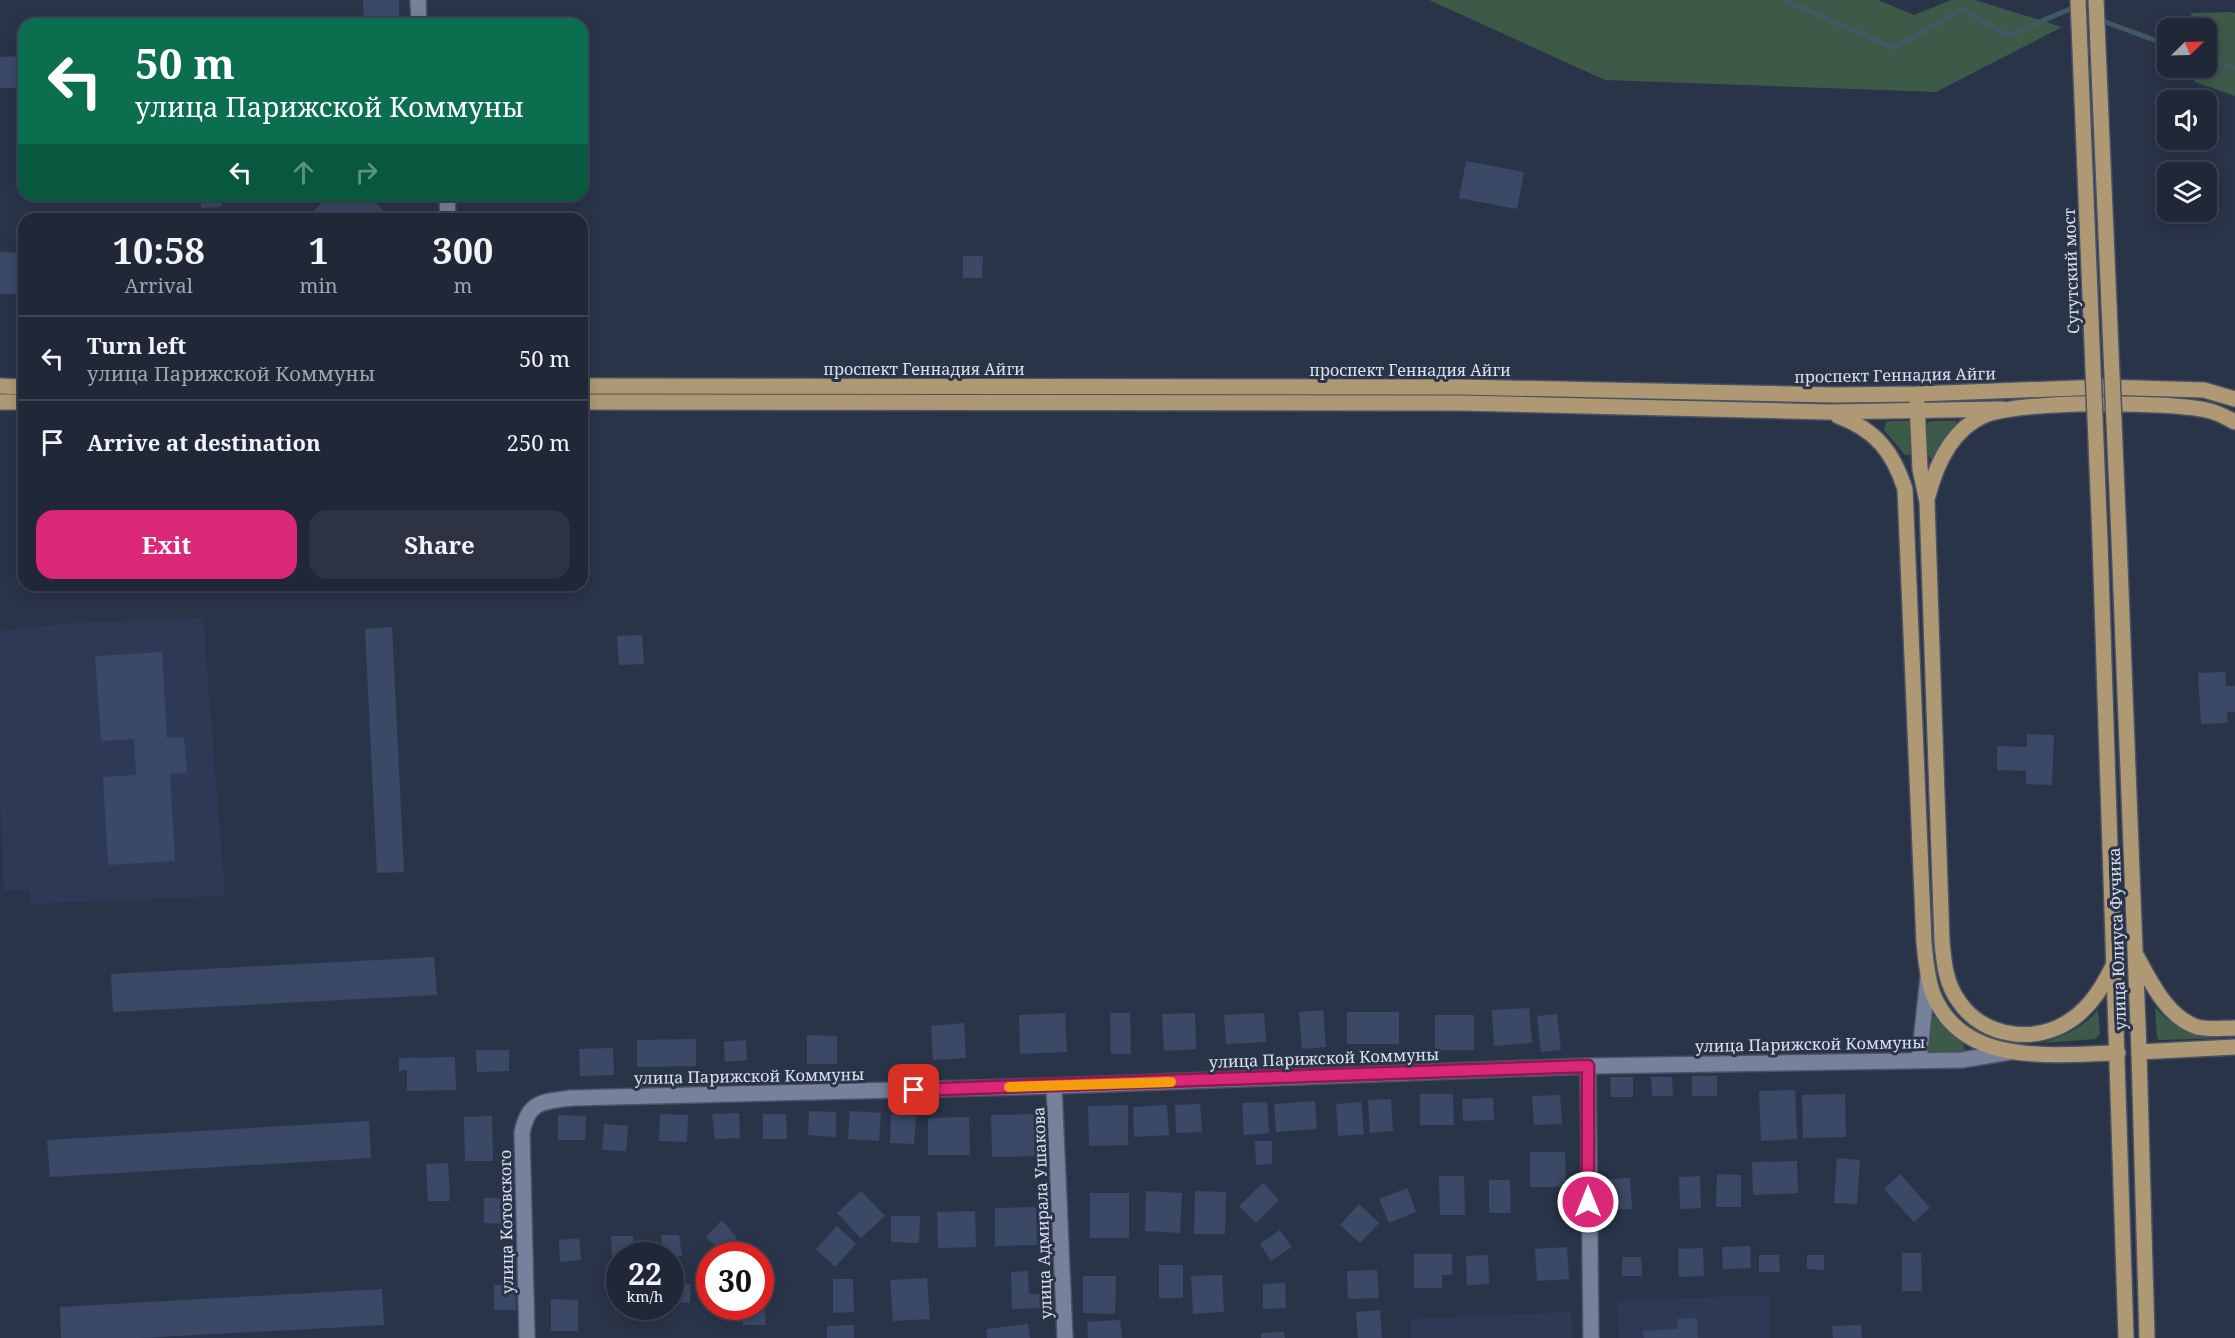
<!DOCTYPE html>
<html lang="en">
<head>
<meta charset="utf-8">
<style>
	body { margin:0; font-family:"Noto Serif",serif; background:#2d3342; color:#f1f3f6; height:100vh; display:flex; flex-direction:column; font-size:22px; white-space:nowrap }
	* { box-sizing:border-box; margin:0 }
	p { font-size:20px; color:#a2a5ad }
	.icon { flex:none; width:33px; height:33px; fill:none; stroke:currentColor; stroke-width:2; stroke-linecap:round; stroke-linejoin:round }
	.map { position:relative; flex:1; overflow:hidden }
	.drawer { position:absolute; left:18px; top:213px; width:570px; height:378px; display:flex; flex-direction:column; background:#202737; border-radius:18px; box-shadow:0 3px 15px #0003,0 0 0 2px #3d4452 }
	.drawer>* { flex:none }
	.hud { position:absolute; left:18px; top:18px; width:570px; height:183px; border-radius:18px; box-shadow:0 3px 15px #0003,0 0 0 2px #3d4452; background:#0b6e4f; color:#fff; overflow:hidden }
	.needle { width:39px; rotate:67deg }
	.controls { position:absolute; left:2157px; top:18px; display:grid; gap:12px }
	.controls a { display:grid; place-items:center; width:60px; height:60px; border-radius:12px; background:#202737; box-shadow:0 3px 15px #0003,0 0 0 2px #3d4452; font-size:30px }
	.speed { position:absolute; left:606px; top:1242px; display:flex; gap:12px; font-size:30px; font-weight:700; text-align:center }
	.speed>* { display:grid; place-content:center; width:78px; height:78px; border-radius:50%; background:#202737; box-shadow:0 3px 15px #0003,0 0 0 2px #3d4452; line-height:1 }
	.speed small { font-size:15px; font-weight:400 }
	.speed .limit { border:9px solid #d22; background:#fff; color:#111 }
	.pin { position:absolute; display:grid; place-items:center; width:51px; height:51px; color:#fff; margin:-26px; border-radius:12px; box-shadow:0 3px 9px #0006 }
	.me { position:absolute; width:66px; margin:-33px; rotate:0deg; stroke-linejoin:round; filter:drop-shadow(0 0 4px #0008) }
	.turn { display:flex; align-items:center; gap:21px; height:126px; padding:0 18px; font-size:27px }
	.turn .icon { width:78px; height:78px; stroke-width:2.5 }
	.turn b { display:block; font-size:42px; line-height:51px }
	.lanes { display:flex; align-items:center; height:57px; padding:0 18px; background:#0003; justify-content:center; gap:30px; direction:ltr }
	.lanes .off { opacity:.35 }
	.eta { display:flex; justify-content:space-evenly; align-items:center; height:102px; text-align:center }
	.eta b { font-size:36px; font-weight:700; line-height:42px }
	.cta { display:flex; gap:12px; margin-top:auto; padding:12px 18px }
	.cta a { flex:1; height:69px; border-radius:18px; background:#db2777; color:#fff; font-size:24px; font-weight:700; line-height:69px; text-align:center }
	.cta a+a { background:#2d3342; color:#f1f3f6 }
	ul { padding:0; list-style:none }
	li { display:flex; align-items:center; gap:18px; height:84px; padding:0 18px; border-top:2px solid #3d4452 }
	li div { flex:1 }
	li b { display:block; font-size:22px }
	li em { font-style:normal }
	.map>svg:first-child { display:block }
	.built { fill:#2d3955 }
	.green { fill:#3d5a49 }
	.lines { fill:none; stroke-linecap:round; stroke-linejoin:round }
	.stream { stroke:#415964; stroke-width:5 }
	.building { fill:#3c4966 }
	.minor-casing { stroke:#4a5265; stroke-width:18 }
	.major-casing { stroke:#4a5265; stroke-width:18 }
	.minor { stroke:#76829b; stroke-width:15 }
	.major { stroke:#ae9974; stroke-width:15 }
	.major-bridge-casing { stroke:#4a5265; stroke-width:18; stroke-linecap:butt }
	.major-bridge { stroke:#ae9974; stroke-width:15 }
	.route-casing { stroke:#8e194d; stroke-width:15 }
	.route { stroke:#db2777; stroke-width:10 }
	.slow { stroke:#f59e0b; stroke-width:10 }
	.labels { text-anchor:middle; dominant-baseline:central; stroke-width:6; stroke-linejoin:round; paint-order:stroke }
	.street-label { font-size:16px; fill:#dae1ef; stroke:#2a3449 }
</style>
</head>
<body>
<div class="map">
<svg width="2235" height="1338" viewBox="0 0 2235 1338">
	<rect width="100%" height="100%" fill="#2a3449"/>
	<g class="built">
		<path d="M203,618L225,896L30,904L29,890L4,891L0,795V631L74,623Z"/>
		<path d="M1769,1295L1770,1338H1619L1617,1301Z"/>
		<path d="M1571,1312L1572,1338H1411L1410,1319Z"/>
	</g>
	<g class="green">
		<path d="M1429,0H1878L1914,15L1951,0H1975L2062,27L1936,92L1605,80Z"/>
		<path d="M2231,12L2235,13V96L2195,82L2194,68H2206V28H2192L2191,13Z"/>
		<path d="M1891,421H1909L1913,424V455H1905L1884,430L1886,422Z"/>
		<path d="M1934,421H1955L1959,425L1932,459L1927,455L1926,427L1928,422Z"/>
		<path d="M2155,1008C2178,1030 2191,1035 2223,1038L2159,1040L2157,1037Z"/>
		<path d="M2098,1010L2100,1034L2095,1039L2042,1043C2064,1036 2083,1028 2098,1010Z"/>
		<path d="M1934,1016L1963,1043L1965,1050L1963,1052L1930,1053L1928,1051L1931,1017Z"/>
	</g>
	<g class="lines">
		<g class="stream">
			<path d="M1784,0L1894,48L1963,9L2007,36L2070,9L2168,45"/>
			<path d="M2206,59L2235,69"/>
		</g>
	</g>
	<g class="building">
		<path d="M363,0H399V24H364Z"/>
		<path d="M24,56V88H0V57Z"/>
		<path d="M1466,161L1524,172L1517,209L1459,198Z"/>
		<path d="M200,195H222V207L201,208Z"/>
		<path d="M329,195H367L392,219H306Z"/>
		<path d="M0,252L24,253V294H0Z"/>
		<path d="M963,256H983L982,278H963Z"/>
		<path d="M392,627L404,872L377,873L365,629Z"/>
		<path d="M642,635L644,664L619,665L617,636Z"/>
		<path d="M162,652L167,738L184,737L187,773L170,774L175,861L108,865L103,777L136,775L134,739L101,741L95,656Z"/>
		<path d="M2225,672L2226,686H2235V712H2227L2228,723L2201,724L2198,673Z"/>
		<path d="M2027,734L2054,735L2052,785L2026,784V771L1997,770V746L2027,747Z"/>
		<path d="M434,957L437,995L113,1012L111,974Z"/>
		<path d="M1529,1008L1532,1043L1494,1046L1492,1010Z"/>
		<path d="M1323,1010L1326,1047L1302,1049L1299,1012Z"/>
		<rect x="1347" y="1012" width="52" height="32"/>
		<path d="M1065,1013L1067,1052L1020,1054L1019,1015Z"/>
		<path d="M1110,1013H1130L1131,1054H1111Z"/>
		<path d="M1195,1013L1196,1049L1164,1051L1162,1014Z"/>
		<path d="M1264,1013L1266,1042L1226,1044L1224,1015Z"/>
		<path d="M1557,1014L1561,1050L1541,1052L1537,1016Z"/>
		<rect x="1435" y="1015" width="39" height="35"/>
		<path d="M964,1023L966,1058L933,1060L931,1026Z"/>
		<path d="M807,1035L837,1036V1064H807Z"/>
		<path d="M696,1039V1066L637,1067V1040Z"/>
		<path d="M746,1040L747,1060L725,1062L724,1042Z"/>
		<path d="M613,1048L614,1075L580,1076L579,1049Z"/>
		<path d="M476,1050H509V1071L477,1072Z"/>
		<path d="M455,1057L456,1090L407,1091V1070L399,1071V1058Z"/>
		<rect x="1692" y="1076" width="25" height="20"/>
		<path d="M1610,1077H1633V1097H1611Z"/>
		<path d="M1651,1077H1672L1673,1096H1652Z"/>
		<path d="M1795,1090L1797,1139L1761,1141L1759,1091Z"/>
		<path d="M1420,1094H1453L1454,1125H1420Z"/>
		<path d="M1845,1094L1846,1137L1803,1138L1802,1095Z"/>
		<path d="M1560,1095L1562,1124L1534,1125L1532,1096Z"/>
		<path d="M1493,1098L1494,1120L1463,1121L1462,1099Z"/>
		<path d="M1391,1099L1393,1131L1370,1133L1368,1100Z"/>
		<path d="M1315,1101L1317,1129L1276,1132L1274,1104Z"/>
		<path d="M1267,1102L1269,1133L1244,1135L1242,1103Z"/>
		<path d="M1361,1102L1364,1134L1338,1136L1336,1104Z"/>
		<path d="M1200,1104L1202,1132L1176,1133L1175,1105Z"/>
		<path d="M1128,1105V1145L1089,1146L1088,1106Z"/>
		<path d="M1167,1105L1169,1135L1134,1137L1133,1107Z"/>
		<path d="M809,1111L836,1112V1137L808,1135Z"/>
		<path d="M850,1111L881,1113L879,1141L848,1139Z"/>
		<path d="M739,1113L740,1138L715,1139L712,1114Z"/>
		<path d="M660,1114L688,1115L687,1142L659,1141Z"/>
		<path d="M763,1114H786L787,1139H763Z"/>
		<path d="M891,1114L916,1116L914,1144L890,1143Z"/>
		<path d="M1037,1114L1038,1156L992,1157L991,1115Z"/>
		<path d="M558,1115L586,1116L585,1140H558Z"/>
		<path d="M492,1116L493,1161H465L464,1117Z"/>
		<path d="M969,1117L970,1155H928V1118Z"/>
		<path d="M369,1121L371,1158L50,1177L47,1140Z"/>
		<path d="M604,1124L628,1126L626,1151L602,1150Z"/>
		<path d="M1255,1141H1272V1164L1256,1165Z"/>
		<path d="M1530,1152H1565L1566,1187H1530Z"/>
		<path d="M1837,1158L1860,1160L1857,1204L1834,1203Z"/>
		<path d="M1797,1161L1798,1193L1753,1195L1752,1162Z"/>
		<path d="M448,1163L450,1201H428L426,1164Z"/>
		<path d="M1717,1174L1741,1175V1207H1716Z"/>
		<path d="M1900,1174L1930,1208L1914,1222L1884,1189Z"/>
		<path d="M1439,1176H1464L1465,1215H1440Z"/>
		<path d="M1700,1176L1701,1208L1680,1209L1679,1177Z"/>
		<path d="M1630,1178L1632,1209L1607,1210L1605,1179Z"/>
		<path d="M1489,1180H1510L1511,1213H1489Z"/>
		<path d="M1263,1183L1279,1200L1256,1223L1239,1206Z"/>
		<path d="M1407,1188L1416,1212L1389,1223L1379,1199Z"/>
		<path d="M861,1191L885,1216L861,1238L837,1213Z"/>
		<path d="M1146,1191L1182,1193L1180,1233L1145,1231Z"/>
		<path d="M1195,1191L1226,1192L1225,1234H1194Z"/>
		<rect x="1090" y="1193" width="39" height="45"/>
		<path d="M484,1198H506L505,1224L484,1223Z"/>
		<path d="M1359,1204L1379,1223L1360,1243L1340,1225Z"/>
		<path d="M1036,1207L1037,1245L995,1246V1208Z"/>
		<path d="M975,1211L976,1247L938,1248L937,1212Z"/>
		<path d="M891,1216H920L919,1243L891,1242Z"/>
		<path d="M722,1220L737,1238L723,1253L706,1237Z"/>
		<path d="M837,1226L856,1244L835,1267L816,1249Z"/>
		<path d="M1280,1230L1292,1247L1271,1261L1260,1244Z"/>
		<path d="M661,1235H679L682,1256H662Z"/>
		<path d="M611,1236H633L634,1256L612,1258Z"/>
		<path d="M579,1238L581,1260L560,1262L559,1240Z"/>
		<path d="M1750,1246L1751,1268L1723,1269L1722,1247Z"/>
		<path d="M1567,1247L1569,1279L1537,1281L1535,1249Z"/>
		<path d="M1703,1248L1704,1276L1679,1277L1678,1249Z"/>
		<path d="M1902,1253H1921L1922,1291H1902Z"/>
		<path d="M1414,1254H1452V1275H1442V1288H1414Z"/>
		<path d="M1488,1255L1489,1284L1467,1285L1466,1256Z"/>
		<path d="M1759,1255H1779L1780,1272H1759Z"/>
		<path d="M1807,1255H1824V1270L1807,1269Z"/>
		<path d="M1622,1257H1641L1642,1276H1622Z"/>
		<rect x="1159" y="1265" width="24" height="33"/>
		<path d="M1377,1270L1379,1298L1348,1299L1347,1271Z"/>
		<path d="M1028,1271L1029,1294H1042V1308L1012,1309L1011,1272Z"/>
		<path d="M1222,1275L1224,1312L1193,1314L1191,1276Z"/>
		<path d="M1083,1276H1116L1115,1314L1083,1313Z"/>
		<path d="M927,1278L930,1319L893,1321L890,1280Z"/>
		<path d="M833,1279H853L854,1312L833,1313Z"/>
		<path d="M1285,1283L1286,1308L1263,1309V1284Z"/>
		<path d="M672,1284H691L690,1303L672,1302Z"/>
		<rect x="494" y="1285" width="22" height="25"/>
		<path d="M382,1289L384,1325L140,1338H61L60,1307Z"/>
		<path d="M551,1299L578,1300V1331H551Z"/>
		<path d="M760,1304H764L766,1325H743L742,1306H760Z"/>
		<path d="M1380,1310L1382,1338H1358L1356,1312Z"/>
		<path d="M1697,1318L1698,1338H1644L1643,1331L1678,1329L1677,1319Z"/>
		<path d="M1120,1320L1122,1338H1088L1087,1322Z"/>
		<path d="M1028,1324L1030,1338H987L986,1329Z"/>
		<path d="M854,1325V1338H827V1326Z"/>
		<path d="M1861,1325L1862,1338H1833L1832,1326Z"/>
		<path d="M1284,1332L1285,1338H1261V1333Z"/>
	</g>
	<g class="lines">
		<g class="minor-casing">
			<g id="minor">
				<path d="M418,0L419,24"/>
				<path d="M447,195L448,219"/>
				<path d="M1919,1060L1928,977"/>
				<path d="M1588,1066L1591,1338"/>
				<path d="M1054,1086L1065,1338"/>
				<path d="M527,1338L522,1133C528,1101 542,1102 571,1098L1054,1086L1588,1066L1962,1060L2010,1052"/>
			</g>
		</g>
		<g class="major-casing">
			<g id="major">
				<path d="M0,386L24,387"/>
				<path d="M582,386L1460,387L1834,395L1917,394L2102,387L2204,390L2235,399"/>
				<path d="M0,402H24"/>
				<path d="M582,402L1460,403L1827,412L2003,409"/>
				<path d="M1917,403L1920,469L1927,502L1942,942C1944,964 1946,985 1960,1003C1985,1038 2036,1044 2071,1020C2092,1006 2104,984 2115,962"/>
				<path d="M1838,416C1876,430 1893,452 1905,489L1924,943C1926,960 1927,978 1933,994C1963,1068 2054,1054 2118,1053"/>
				<path d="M1928,496C1936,465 1952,430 1983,416C2017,400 2172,401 2210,411C2219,413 2227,418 2235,422"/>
				<path d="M2119,539L2139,1052L2147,1338"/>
				<path d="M2100,540L2126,1338"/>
				<path d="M2137,957C2151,982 2167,1017 2197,1027C2209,1030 2223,1028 2235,1028"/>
				<path d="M2139,1052L2235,1047"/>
			</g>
		</g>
		<use href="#minor" class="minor"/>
		<use href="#major" class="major"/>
		<g class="major-bridge-casing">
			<g id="major-bridge">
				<path d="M2078,0L2100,540"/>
				<path d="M2096,0L2119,539"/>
			</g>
		</g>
		<use href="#major-bridge" class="major-bridge"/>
	</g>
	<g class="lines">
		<g class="route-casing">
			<path id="route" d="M914,1090L1588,1066V1202"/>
		</g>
		<use href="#route" class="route"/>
		<path class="slow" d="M1009,1087L1171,1082"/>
	</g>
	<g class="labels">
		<g class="street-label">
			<text transform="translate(2071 271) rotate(-92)">Сугутский мост</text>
			<text x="924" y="369">проспект Геннадия Айги</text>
			<text x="1410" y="370">проспект Геннадия Айги</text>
			<text transform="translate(1895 375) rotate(-1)">проспект Геннадия Айги</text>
			<text transform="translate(2117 939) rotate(-92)">улица Юлиуса Фучика</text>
			<text transform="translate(1810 1044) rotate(-1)">улица Парижской Коммуны</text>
			<text transform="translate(1324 1058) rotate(-2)">улица Парижской Коммуны</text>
			<text transform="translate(749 1076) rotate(-1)">улица Парижской Коммуны</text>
			<text transform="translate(1042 1213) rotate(-92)">улица Адмирала Ушакова</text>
			<text transform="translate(506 1222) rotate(-91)">улица Котовского</text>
		</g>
	</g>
</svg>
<div class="controls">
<a><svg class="needle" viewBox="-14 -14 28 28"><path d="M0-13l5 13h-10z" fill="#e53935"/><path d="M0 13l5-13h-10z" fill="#a2a5ad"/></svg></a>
<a><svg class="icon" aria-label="sound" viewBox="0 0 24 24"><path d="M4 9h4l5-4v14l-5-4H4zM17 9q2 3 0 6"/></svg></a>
<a><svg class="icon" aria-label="layers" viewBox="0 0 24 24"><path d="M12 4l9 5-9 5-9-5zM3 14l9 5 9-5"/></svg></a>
</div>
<div class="speed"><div>22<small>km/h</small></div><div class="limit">30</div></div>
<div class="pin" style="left:914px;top:1090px;background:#d93025"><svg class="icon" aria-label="arrive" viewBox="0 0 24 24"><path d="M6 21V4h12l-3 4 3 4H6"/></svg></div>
<svg class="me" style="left:1588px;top:1202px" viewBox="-20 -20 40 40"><circle r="17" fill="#db2777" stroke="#fff" stroke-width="3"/><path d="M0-11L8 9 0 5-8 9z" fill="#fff"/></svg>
<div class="hud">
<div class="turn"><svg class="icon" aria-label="left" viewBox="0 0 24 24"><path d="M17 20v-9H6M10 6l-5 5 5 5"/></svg><div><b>50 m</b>улица Парижской Коммуны</div></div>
<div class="lanes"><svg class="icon" aria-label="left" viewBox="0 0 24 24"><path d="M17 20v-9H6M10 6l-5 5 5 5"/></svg><svg class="icon off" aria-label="ahead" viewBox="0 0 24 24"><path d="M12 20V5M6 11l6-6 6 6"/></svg><svg class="icon off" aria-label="right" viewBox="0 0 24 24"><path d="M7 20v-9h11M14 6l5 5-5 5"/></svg></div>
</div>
<section class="drawer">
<div class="eta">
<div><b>10:58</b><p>Arrival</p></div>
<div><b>1</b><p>min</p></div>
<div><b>300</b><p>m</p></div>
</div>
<ul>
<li><svg class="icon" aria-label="left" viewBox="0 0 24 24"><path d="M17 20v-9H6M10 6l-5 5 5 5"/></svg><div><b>Turn left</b><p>улица Парижской Коммуны</p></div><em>50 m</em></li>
<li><svg class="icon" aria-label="arrive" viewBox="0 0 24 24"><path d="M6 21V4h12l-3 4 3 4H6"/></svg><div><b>Arrive at destination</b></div><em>250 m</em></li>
</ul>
<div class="cta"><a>Exit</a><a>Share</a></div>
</section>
</div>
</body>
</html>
